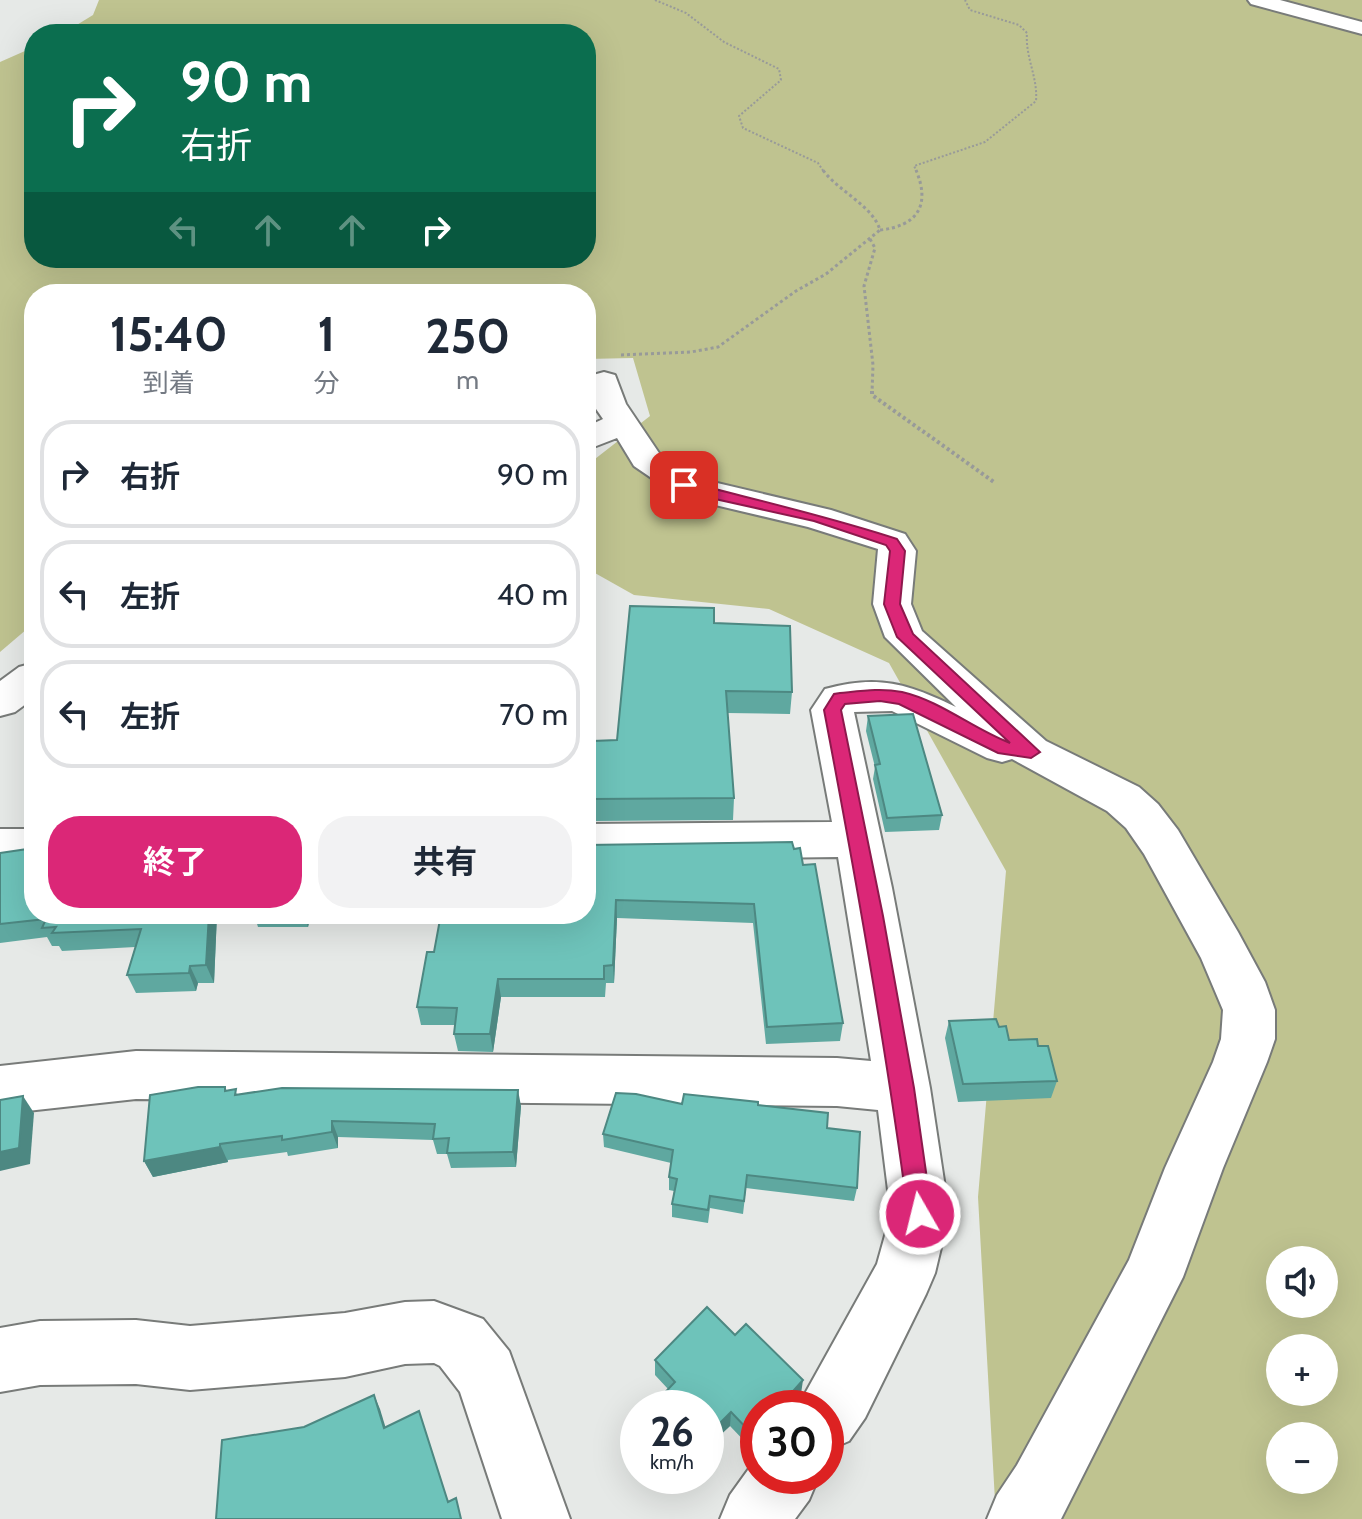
<!DOCTYPE html>
<html lang="ja">
<head>
<meta charset="utf-8">
<style>
	body { margin:0; font-family:Cabin,"Noto Sans JP",sans-serif; background:#f2f2f3; color:#1f2937; height:100vh; display:flex; flex-direction:column; font-size:30px; white-space:nowrap }
	* { box-sizing:border-box; margin:0 }
	p { font-size:26px; color:#747a83 }
	.icon { flex:none; width:44px; height:44px; fill:none; stroke:currentColor; stroke-width:2; stroke-linecap:round; stroke-linejoin:round }
	.map { position:relative; flex:1; overflow:hidden }
	.details { position:absolute; left:24px; top:284px; width:572px; height:640px; display:flex; flex-direction:column; background:#fff; border-radius:32px; box-shadow:0 8px 32px #0002 }
	.details>* { flex:none }
	.top-card { position:absolute; left:24px; top:24px; width:572px; height:244px; border-radius:32px; box-shadow:0 8px 32px #0002; background:#0b6e4f; color:#fff; overflow:hidden }
	.fabs { position:absolute; left:1266px; top:1246px; display:grid; gap:16px }
	.fabs a { display:grid; place-items:center; width:72px; height:72px; border-radius:50%; background:#fff; box-shadow:0 8px 32px #0002; font-size:40px }
	.speed { position:absolute; left:620px; top:1390px; display:flex; gap:16px; font-size:40px; font-weight:700; text-align:center }
	.speed>* { display:grid; place-content:center; width:104px; height:104px; border-radius:50%; background:#fff; box-shadow:0 8px 32px #0002; line-height:1 }
	.speed small { font-size:20px; font-weight:400 }
	.speed .limit { border:12px solid #d22; background:#fff; color:#111 }
	.pin { position:absolute; display:grid; place-items:center; width:68px; height:68px; color:#fff; margin:-34px; border-radius:16px; box-shadow:0 4px 12px #0006 }
	.me { position:absolute; width:88px; margin:-44px; rotate:352deg; stroke-linejoin:round; filter:drop-shadow(0 0 6px #0008) }
	.turn { display:flex; align-items:center; gap:28px; height:168px; padding:0 24px; font-size:36px }
	.turn .icon { width:104px; height:104px; stroke-width:2.5 }
	.turn b { display:block; font-size:56px; line-height:68px }
	.lanes { display:flex; align-items:center; height:76px; padding:0 24px; background:#0003; justify-content:center; gap:40px; direction:ltr }
	.lanes .off { opacity:.35 }
	.eta { display:flex; justify-content:space-evenly; align-items:center; height:136px; text-align:center }
	.eta b { font-size:48px; font-weight:700; line-height:56px }
	.cta { display:flex; gap:16px; margin-top:auto; padding:16px 24px }
	.cta a { flex:1; height:92px; border-radius:32px; background:#db2777; color:#fff; font-size:32px; font-weight:700; line-height:92px; text-align:center }
	.cta a+a { background:#f2f2f3; color:#1f2937 }
	ul { padding:0; list-style:none }
	li { display:flex; align-items:center; gap:24px; height:108px; margin:0 16px 12px; padding:0 8px; border:4px solid #e0e1e3; border-radius:32px }
	li div { flex:1 }
	li b { display:block; font-size:30px }
	li em { font-style:normal }
	.map>svg:first-child { display:block }
	.green { fill:#bfc390; fill-rule:evenodd }
	.lines { fill:none; stroke-linecap:round; stroke-linejoin:round }
	.street-casing { stroke:#787b79; stroke-width:4 }
	.path-far2 { stroke:#989a99; stroke-width:2; stroke-dasharray:2 2; stroke-linecap:butt }
	.path-far1 { stroke:#989a99; stroke-width:3; stroke-dasharray:3 3; stroke-linecap:butt }
	.path { stroke:#989a99; stroke-width:4; stroke-dasharray:3 3; stroke-linecap:butt }
	.street { fill:#fff; fill-rule:evenodd }
	.wall { fill:#5fa8a0 }
	.shaded-wall { fill:#4d8882 }
	.building { fill:#6ec3ba; stroke:#4d8882; stroke-width:2 }
	.route { fill:#db2777; stroke:#8e194d; stroke-width:2 }
</style>
</head>
<body>
<div class="map">
<svg width="1362" height="1519" viewBox="0 0 1362 1519">
	<rect width="100%" height="100%" fill="#e6e9e7"/>
	<path class="green" d="M99,0H1362V1519H996L978,1197L1006,871L889,663L769,609L634,595L586,568V466L650,416L633,358L586,359V294H34V623L0,652V62L34,47V258H586V34H62L93,15ZM1280,1260H1324V1304H1280ZM1280,1348H1324V1392H1280ZM1280,1436H1324V1480H1280Z"/>
	<g class="lines">
		<g class="street-casing">
			<g id="street">
				<path d="M1248,0H1280L1362,22V34L1251,4Z"/>
				<path d="M604,372L615,375L626,404L659,453L696,478L831,510L905,534L916,551L911,604L922,631L1046,741L1139,787L1158,804L1178,830L1238,932L1265,982L1275,1010V1039L1267,1062L1223,1168L1183,1277L1061,1519H987L997,1495L1017,1465L1129,1260L1165,1168L1213,1062L1221,1039L1223,1010L1201,958L1144,854L1126,828L1107,811L1012,759L1002,762L987,758L892,711L854,712L892,888L930,1088L949,1214L935,1273L926,1294L865,1418L849,1441L826,1451V1408H797L877,1264L891,1214L878,1110L837,1106L136,1099L0,1114V1066L136,1051L837,1058L871,1061L838,857L586,860V824L832,822L811,710L825,689C878,674 909,684 956,707L885,637L873,604L878,549L808,527L694,500L672,492L634,466L617,438L586,450V427L603,419L594,406L588,382L593,375Z"/>
				<path d="M34,663V698L15,712L0,716V681L19,667Z"/>
				<rect x="0" y="829" width="34" height="36"/>
				<path d="M434,1301L483,1319L509,1351L570,1519H502L460,1392L440,1366L434,1363L405,1364L345,1377L190,1390L136,1384L40,1385L0,1392V1328L40,1321L136,1320L190,1326L345,1313L405,1302Z"/>
				<path d="M758,1456V1476H819L809,1500L795,1519H720L730,1495Z"/>
			</g>
		</g>
		<g class="path-far2">
			<path d="M655,0L686,13L724,42L779,69L781,80L739,116L743,128L818,163L824,172"/>
			<path d="M917,172L914,166L985,142L1036,101C1038,77 1025,57 1027,33L1019,25L970,10L965,0"/>
		</g>
		<g class="path-far1">
			<path d="M880,230C917,226 931,206 916,170"/>
			<path d="M870,239L875,248L864,286L873,365L872,393"/>
			<path d="M621,355L691,352L718,347L796,291L826,274L880,230C873,206 838,191 823,170"/>
		</g>
		<path class="path" d="M872,391V395L994,482"/>
		<use href="#street" class="street"/>
	</g>
	<g class="wall">
		<path d="M714,623L792,692L790,714L727,713L734,798L733,820L593,821L592,799L617,740Z"/>
		<path d="M868,716L942,815L939,830L885,832L873,779L875,767L866,731Z"/>
		<path d="M586,845L794,849L803,865L843,1023L840,1041L766,1044L753,923L617,918L614,983H606L605,997H501L493,1052L458,1051L454,1034L455,1025H421L417,1007L434,952Z"/>
		<path d="M27,849L217,914L214,983H198L196,991L136,993L127,975L135,947L62,951L59,946H52L47,937L0,943V853Z"/>
		<path d="M254,914H311L308,927H258Z"/>
		<path d="M949,1021L999,1027L1009,1040L1038,1046L1057,1081L1051,1098L958,1102L945,1038Z"/>
		<path d="M225,1087L227,1091L238,1094L521,1106L516,1167L451,1168L447,1154H437L433,1140L338,1137V1148L288,1156L287,1152L228,1160V1162L153,1177L144,1161Z"/>
		<path d="M682,1104L758,1105L827,1128L857,1188L854,1201L746,1188L743,1214L710,1208L708,1223L672,1217V1204L674,1191L669,1190V1177L671,1163L604,1147L603,1134Z"/>
		<path d="M735,1335L801,1394L789,1408H758V1443L752,1449L730,1426L716,1439L711,1434L706,1408H654V1404L668,1389L655,1375V1360Z"/>
	</g>
	<g class="shaded-wall">
		<path d="M616,900L617,918L614,983L613,965Z"/>
		<path d="M209,914H217L214,983L206,965Z"/>
		<path d="M304,914H311L308,927Z"/>
		<path d="M190,966L198,983L196,991L189,973Z"/>
		<path d="M498,979L501,997L493,1052L490,1034Z"/>
		<path d="M518,1090L521,1106L516,1167L513,1152Z"/>
		<path d="M23,1096L34,1113L30,1164L0,1171V1152Z"/>
		<path d="M332,1121L338,1137V1148L332,1132Z"/>
		<path d="M220,1144L228,1162L153,1177L144,1161Z"/>
		<path d="M803,1380L801,1394L789,1408H778Z"/>
		<path d="M374,1395L380,1409L390,1442L384,1428Z"/>
		<path d="M731,1412L730,1426L716,1439L717,1426Z"/>
		<path d="M712,1420L711,1434L706,1440V1427Z"/>
		<path d="M758,1431V1443L752,1449L754,1436Z"/>
	</g>
	<g class="building">
		<path d="M630,606L714,608V623L790,626L792,692L726,691L734,798L592,799L593,741L617,740Z"/>
		<path d="M913,714L942,815L887,818L875,765L880,764L868,716Z"/>
		<path d="M34,825V914H209L206,965L190,966L189,973L127,975L141,929L52,933L56,927L42,928L46,919L0,924V853L27,849Z"/>
		<path d="M792,842L794,849L800,848L803,865L815,864L843,1023L767,1027L754,904L616,900L613,965L604,966V979H498L490,1034H454L457,1008L417,1007L427,952H434L441,914H586V845Z"/>
		<path d="M996,1019L999,1027L1006,1026L1009,1040L1037,1039L1038,1046H1048L1057,1081L963,1084L949,1021Z"/>
		<path d="M198,1087H225V1091L236,1089L235,1095L282,1088L518,1090L513,1152L447,1153L449,1138L433,1139L435,1124L332,1121V1132L282,1140V1136L220,1144V1147L144,1161L150,1095Z"/>
		<path d="M616,1093L636,1094L682,1104L684,1094L758,1102V1105L828,1113L827,1128L860,1132L857,1188L747,1175L744,1201L710,1196L708,1210L672,1204L677,1179L669,1177L673,1150L603,1134Z"/>
		<path d="M23,1096L19,1148L0,1152V1100Z"/>
		<path d="M707,1307L735,1335L746,1324L803,1380L778,1408H758V1431L754,1436L731,1412L717,1426L712,1420L706,1427V1408H657L654,1404L675,1382L655,1360Z"/>
		<path d="M374,1395L384,1428L419,1411L448,1502L456,1498L461,1519H216L222,1440L304,1427Z"/>
	</g>
	<path class="route" d="M684,481C756,500 827,516 897,539L905,551L900,604L913,634L1040,752L1031,758L998,753L899,704L880,701L845,704L841,710L883,916L914,1088L932,1214L929,1223L920,1226L912,1223L908,1214C886,1045 856,878 824,710L834,694L840,693C861,691 881,688 902,692C941,701 973,729 1010,743L897,637L884,604L890,551L886,545L814,521L706,497L679,488V482Z"/>
</svg>
<div class="fabs">
<a><svg class="icon" aria-label="sound" viewBox="0 0 24 24"><path d="M4 9h4l5-4v14l-5-4H4zM17 9q2 3 0 6"/></svg></a>
<a>+</a>
<a>−</a>
</div>
<div class="speed"><div>26<small>km/h</small></div><div class="limit">30</div></div>
<div class="pin" style="left:684px;top:485px;background:#d93025"><svg class="icon" aria-label="arrive" viewBox="0 0 24 24"><path d="M6 21V4h12l-3 4 3 4H6"/></svg></div>
<svg class="me" style="left:920px;top:1214px" viewBox="-20 -20 40 40"><circle r="17" fill="#db2777" stroke="#fff" stroke-width="3"/><path d="M0-11L8 9 0 5-8 9z" fill="#fff"/></svg>
<div class="top-card">
<div class="turn"><svg class="icon" aria-label="right" viewBox="0 0 24 24"><path d="M7 20v-9h11M14 6l5 5-5 5"/></svg><div><b>90 m</b>右折</div></div>
<div class="lanes"><svg class="icon off" aria-label="left" viewBox="0 0 24 24"><path d="M17 20v-9H6M10 6l-5 5 5 5"/></svg><svg class="icon off" aria-label="ahead" viewBox="0 0 24 24"><path d="M12 20V5M6 11l6-6 6 6"/></svg><svg class="icon off" aria-label="ahead" viewBox="0 0 24 24"><path d="M12 20V5M6 11l6-6 6 6"/></svg><svg class="icon" aria-label="right" viewBox="0 0 24 24"><path d="M7 20v-9h11M14 6l5 5-5 5"/></svg></div>
</div>
<section class="details">
<div class="eta">
<div><b>15:40</b><p>到着</p></div>
<div><b>1</b><p>分</p></div>
<div><b>250</b><p>m</p></div>
</div>
<ul>
<li><svg class="icon" aria-label="right" viewBox="0 0 24 24"><path d="M7 20v-9h11M14 6l5 5-5 5"/></svg><div><b>右折</b></div><em>90 m</em></li>
<li><svg class="icon" aria-label="left" viewBox="0 0 24 24"><path d="M17 20v-9H6M10 6l-5 5 5 5"/></svg><div><b>左折</b></div><em>40 m</em></li>
<li><svg class="icon" aria-label="left" viewBox="0 0 24 24"><path d="M17 20v-9H6M10 6l-5 5 5 5"/></svg><div><b>左折</b></div><em>70 m</em></li>
</ul>
<div class="cta"><a>終了</a><a>共有</a></div>
</section>
</div>
</body>
</html>
